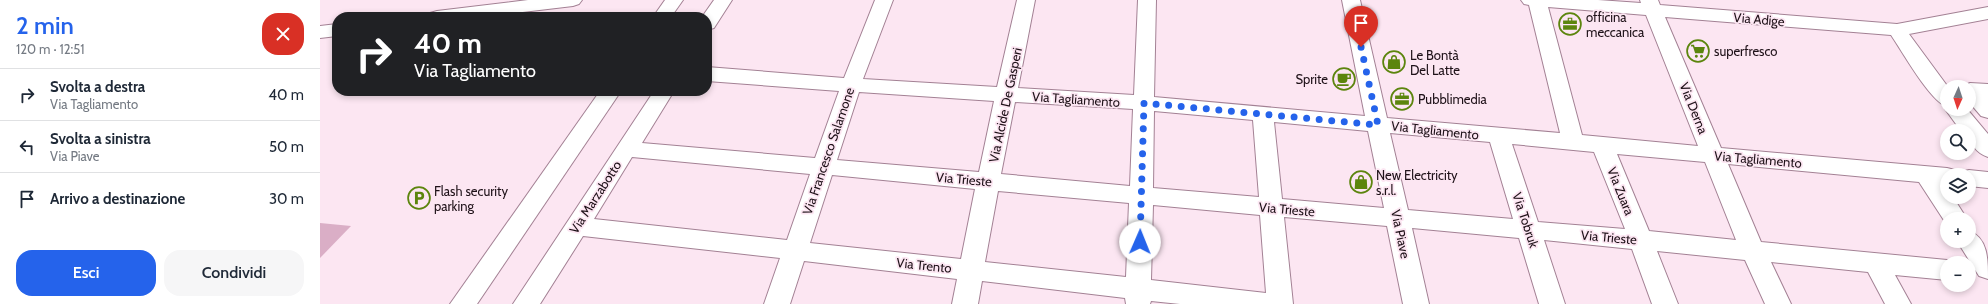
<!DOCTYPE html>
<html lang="it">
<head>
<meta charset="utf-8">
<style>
	body { margin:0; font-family:Cabin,sans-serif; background:#f6f6f7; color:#1f2937; height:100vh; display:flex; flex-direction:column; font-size:15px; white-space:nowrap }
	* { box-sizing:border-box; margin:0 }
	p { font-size:13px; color:#747a83 }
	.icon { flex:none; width:22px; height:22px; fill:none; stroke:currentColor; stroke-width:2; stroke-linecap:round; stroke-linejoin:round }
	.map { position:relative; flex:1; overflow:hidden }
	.drawer { display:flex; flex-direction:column; background:#fff; width:320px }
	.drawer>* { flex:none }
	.guide { position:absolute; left:12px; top:12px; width:380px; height:84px; border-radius:16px; box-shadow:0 2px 6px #0003; background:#202124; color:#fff; overflow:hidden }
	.needle { width:26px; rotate:183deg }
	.controls { position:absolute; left:1620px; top:80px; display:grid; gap:8px }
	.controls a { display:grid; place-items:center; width:36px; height:36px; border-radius:50%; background:#fff; box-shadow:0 2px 6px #0003; font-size:20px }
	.pin { position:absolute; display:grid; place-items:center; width:34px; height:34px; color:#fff; margin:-41px -17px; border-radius:50% 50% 50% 0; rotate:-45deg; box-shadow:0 0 4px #0007 }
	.pin .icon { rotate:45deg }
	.me { position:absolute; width:44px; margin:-22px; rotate:1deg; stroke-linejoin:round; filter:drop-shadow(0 0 3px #0008) }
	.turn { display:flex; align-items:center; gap:14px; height:84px; padding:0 16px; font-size:18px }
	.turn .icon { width:52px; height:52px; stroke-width:2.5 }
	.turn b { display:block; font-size:28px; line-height:34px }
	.round { display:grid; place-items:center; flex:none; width:42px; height:42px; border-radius:16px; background:#f6f6f7 }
	.overview { display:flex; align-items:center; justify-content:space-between; height:68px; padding:0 16px }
	h1 { font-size:24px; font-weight:600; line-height:30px; color:#2563eb }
	.cta { display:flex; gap:8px; margin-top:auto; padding:8px 16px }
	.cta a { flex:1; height:46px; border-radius:16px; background:#2563eb; color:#fff; font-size:16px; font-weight:600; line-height:46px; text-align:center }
	.cta a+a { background:#f6f6f7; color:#1f2937 }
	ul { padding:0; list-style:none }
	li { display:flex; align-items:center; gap:12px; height:52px; padding:0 16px; border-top:1px solid #e0e1e3 }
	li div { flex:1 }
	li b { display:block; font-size:15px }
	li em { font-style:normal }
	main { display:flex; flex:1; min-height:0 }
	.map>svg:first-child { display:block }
	.green { fill:#daaec6 }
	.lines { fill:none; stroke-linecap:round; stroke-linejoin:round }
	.minor-casing { stroke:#a38194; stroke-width:2 }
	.minor { fill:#fff; fill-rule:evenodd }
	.route { stroke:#2563eb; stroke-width:7; stroke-dasharray:0 12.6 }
	.labels { text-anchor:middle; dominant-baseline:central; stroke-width:3.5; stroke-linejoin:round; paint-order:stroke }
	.poi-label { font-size:13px; fill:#1e1118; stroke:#fce6f2; text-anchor:start }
	.street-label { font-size:13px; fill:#1e1118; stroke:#fce6f2 }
</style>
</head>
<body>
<main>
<section class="drawer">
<div class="overview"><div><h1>2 min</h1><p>120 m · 12:51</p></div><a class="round" style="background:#d93025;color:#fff"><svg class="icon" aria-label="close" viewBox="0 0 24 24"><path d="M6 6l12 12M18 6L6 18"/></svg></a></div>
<ul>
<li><svg class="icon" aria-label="right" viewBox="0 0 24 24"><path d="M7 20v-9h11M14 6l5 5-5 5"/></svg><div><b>Svolta a destra</b><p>Via Tagliamento</p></div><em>40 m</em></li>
<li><svg class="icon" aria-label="left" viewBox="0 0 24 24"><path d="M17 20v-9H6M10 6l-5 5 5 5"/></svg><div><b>Svolta a sinistra</b><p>Via Piave</p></div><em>50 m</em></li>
<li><svg class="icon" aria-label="arrive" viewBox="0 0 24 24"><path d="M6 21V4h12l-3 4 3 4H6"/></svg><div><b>Arrivo a destinazione</b></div><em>30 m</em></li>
</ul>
<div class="cta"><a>Esci</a><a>Condividi</a></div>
</section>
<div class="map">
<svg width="1668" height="304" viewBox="0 0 1668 304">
	<rect width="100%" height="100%" fill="#fce6f2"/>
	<path class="green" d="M0,223L31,226L0,258Z"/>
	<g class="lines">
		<g class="minor-casing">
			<g id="minor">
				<path d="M208,0H262L259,4L253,6L162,17H108L110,13L117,11Z"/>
				<path d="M345,0H363L351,17H333Z"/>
				<path d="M394,0H412L394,28L387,30V17H382Z"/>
				<path d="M555,0H573L543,79L677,87L697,0H715L698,88L814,95L818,0H836L834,97L1045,116L1022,0H1040L1067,118L1240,133L1209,5L1204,4L1201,0H1278L1321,3L1320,0H1338L1340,5L1577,24L1668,7V19L1589,34L1628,87H1627V109H1647L1668,134V157C1656,153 1649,143 1649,131H1641L1625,109L1626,106C1610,101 1582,51 1571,35L1345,17L1401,148L1627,168L1635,170L1638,175H1627V184H1624L1627,188V197H1633L1647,219H1627V225L1599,182L1408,164L1441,242L1627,260L1636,263H1627V280L1575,275L1591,304H1565L1548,272L1451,262L1471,304H1445L1425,260L1337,251L1358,304H1332L1312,249L1224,240L1245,304H1219L1199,238L1092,228L1109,304H1083L1067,226L964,217L973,304H860L831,301L830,304H806L805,298L662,281L658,304H632L637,279L484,261L470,304H444L460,258L263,236L220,304H193L334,91H354L322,143L495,158L519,91L387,81V67L524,78ZM1228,7L1326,15L1378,146L1262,135ZM539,92L674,101L659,172L517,160ZM695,102L813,109L810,186L681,174ZM834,111L933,120L939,197L833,188ZM954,122L1048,131L1064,208L962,199ZM1070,133L1170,142L1193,219L1088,210ZM1192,144L1274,152L1305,229L1218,222ZM1297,154L1385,162L1416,240L1329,231ZM312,157L490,174L467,240L274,219ZM512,175L655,189L641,259L490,243ZM678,191L809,203L806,277L665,262ZM833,205L940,215L946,293L831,280Z"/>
				<path d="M17,24V36L0,38V26Z"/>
				<path d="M1650,83L1668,84V118L1661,116L1649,102V87H1642Z"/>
				<path d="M280,91H301L157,304H130Z"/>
				<path d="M1649,170L1668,172V188L1649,186V175H1639L1641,172Z"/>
				<path d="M1649,231C1668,238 1668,259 1668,279L1659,276L1637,241H1649Z"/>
			</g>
		</g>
		<use href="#minor" class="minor"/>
	</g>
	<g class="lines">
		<path class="route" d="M820,242L824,103L1058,125L1041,47"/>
	</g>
	<defs>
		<g id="office-ring" transform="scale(1.15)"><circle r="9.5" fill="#fce6f2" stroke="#5c850d" stroke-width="1.5"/><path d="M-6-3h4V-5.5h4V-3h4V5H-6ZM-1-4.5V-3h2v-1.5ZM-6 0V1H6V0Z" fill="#5c850d"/></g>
		<g id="supermarket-ring" transform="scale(1.15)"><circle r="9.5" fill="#fce6f2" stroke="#5c850d" stroke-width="1.5"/><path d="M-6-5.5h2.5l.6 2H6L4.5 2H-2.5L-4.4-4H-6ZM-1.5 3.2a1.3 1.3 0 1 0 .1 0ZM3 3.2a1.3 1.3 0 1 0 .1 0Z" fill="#5c850d"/></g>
		<g id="shop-ring" transform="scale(1.15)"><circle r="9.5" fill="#fce6f2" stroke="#5c850d" stroke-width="1.5"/><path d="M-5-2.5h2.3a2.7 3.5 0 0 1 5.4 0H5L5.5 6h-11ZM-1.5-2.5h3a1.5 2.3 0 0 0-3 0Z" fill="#5c850d"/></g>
		<g id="cafe-ring" transform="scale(1.15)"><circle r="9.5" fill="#fce6f2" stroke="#5c850d" stroke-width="1.5"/><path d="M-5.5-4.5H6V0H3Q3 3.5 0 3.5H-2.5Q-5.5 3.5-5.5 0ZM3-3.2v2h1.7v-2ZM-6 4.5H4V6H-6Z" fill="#5c850d"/></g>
		<g id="parking-ring" transform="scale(1.15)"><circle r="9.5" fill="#fce6f2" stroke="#5c850d" stroke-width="1.5"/><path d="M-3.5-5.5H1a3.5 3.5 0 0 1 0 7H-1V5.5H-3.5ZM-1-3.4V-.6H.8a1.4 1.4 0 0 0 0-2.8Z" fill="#5c850d"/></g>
	</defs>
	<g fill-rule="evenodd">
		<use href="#office-ring" x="1250" y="24"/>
		<use href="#supermarket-ring" x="1378" y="51"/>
		<use href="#shop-ring" x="1074" y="62"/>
		<use href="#cafe-ring" x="1024" y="79"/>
		<use href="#office-ring" x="1082" y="99"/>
		<use href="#shop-ring" x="1041" y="182"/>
		<use href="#parking-ring" x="99" y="198"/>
	</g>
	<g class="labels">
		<g class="poi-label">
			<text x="1266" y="17">officina<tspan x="1266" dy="15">meccanica</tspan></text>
			<text x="1394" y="51">superfresco</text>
			<text x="1090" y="55">Le Bontà<tspan x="1090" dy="15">Del Latte</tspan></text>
			<text x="1008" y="79" text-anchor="end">Sprite</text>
			<text x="1098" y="99">Pubblimedia</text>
			<text x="1056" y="175">New Electricity<tspan x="1056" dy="15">s.r.l.</tspan></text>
			<text x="114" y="191">Flash security<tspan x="114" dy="15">parking</tspan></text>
		</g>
		<g class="street-label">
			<text transform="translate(1439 19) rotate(5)">Via Adige</text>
			<text transform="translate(756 99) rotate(4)">Via Tagliamento</text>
			<text transform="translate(685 105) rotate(-78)">Via Alcide De Gasperi</text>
			<text transform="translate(1374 108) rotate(68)">Via Derna</text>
			<text transform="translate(1115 130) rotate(6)">Via Tagliamento</text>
			<text transform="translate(508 151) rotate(-71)">Via Francesco Salamone</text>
			<text transform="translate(1438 159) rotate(5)">Via Tagliamento</text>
			<text transform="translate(644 179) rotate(5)">Via Trieste</text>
			<text transform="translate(1301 191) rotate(68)">Via Zuara</text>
			<text transform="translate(275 197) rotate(-57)">Via Marzabotto</text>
			<text transform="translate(967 209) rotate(5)">Via Trieste</text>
			<text transform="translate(1206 220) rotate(72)">Via Tobruk</text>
			<text transform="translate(1081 234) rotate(78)">Via Piave</text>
			<text transform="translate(1289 237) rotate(5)">Via Trieste</text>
			<text transform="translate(604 265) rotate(6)">Via Trento</text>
		</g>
	</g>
</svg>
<div class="controls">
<a><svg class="needle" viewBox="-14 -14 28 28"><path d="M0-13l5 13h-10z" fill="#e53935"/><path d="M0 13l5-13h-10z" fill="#747a83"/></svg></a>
<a><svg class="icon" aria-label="search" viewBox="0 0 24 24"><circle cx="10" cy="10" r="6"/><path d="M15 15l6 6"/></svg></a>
<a><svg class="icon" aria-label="layers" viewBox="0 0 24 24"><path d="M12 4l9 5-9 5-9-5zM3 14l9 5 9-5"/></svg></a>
<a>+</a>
<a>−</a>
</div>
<div class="pin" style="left:1041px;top:47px;background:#d93025"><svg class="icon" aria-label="arrive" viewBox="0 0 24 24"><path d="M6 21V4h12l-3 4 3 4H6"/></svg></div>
<svg class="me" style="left:820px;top:242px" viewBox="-20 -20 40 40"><circle r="19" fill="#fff"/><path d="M0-13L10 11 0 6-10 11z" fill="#2563eb"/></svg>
<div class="guide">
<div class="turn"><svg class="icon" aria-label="right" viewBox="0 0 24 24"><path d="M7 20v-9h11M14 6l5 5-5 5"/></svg><div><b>40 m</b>Via Tagliamento</div></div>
</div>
</div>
</main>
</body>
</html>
